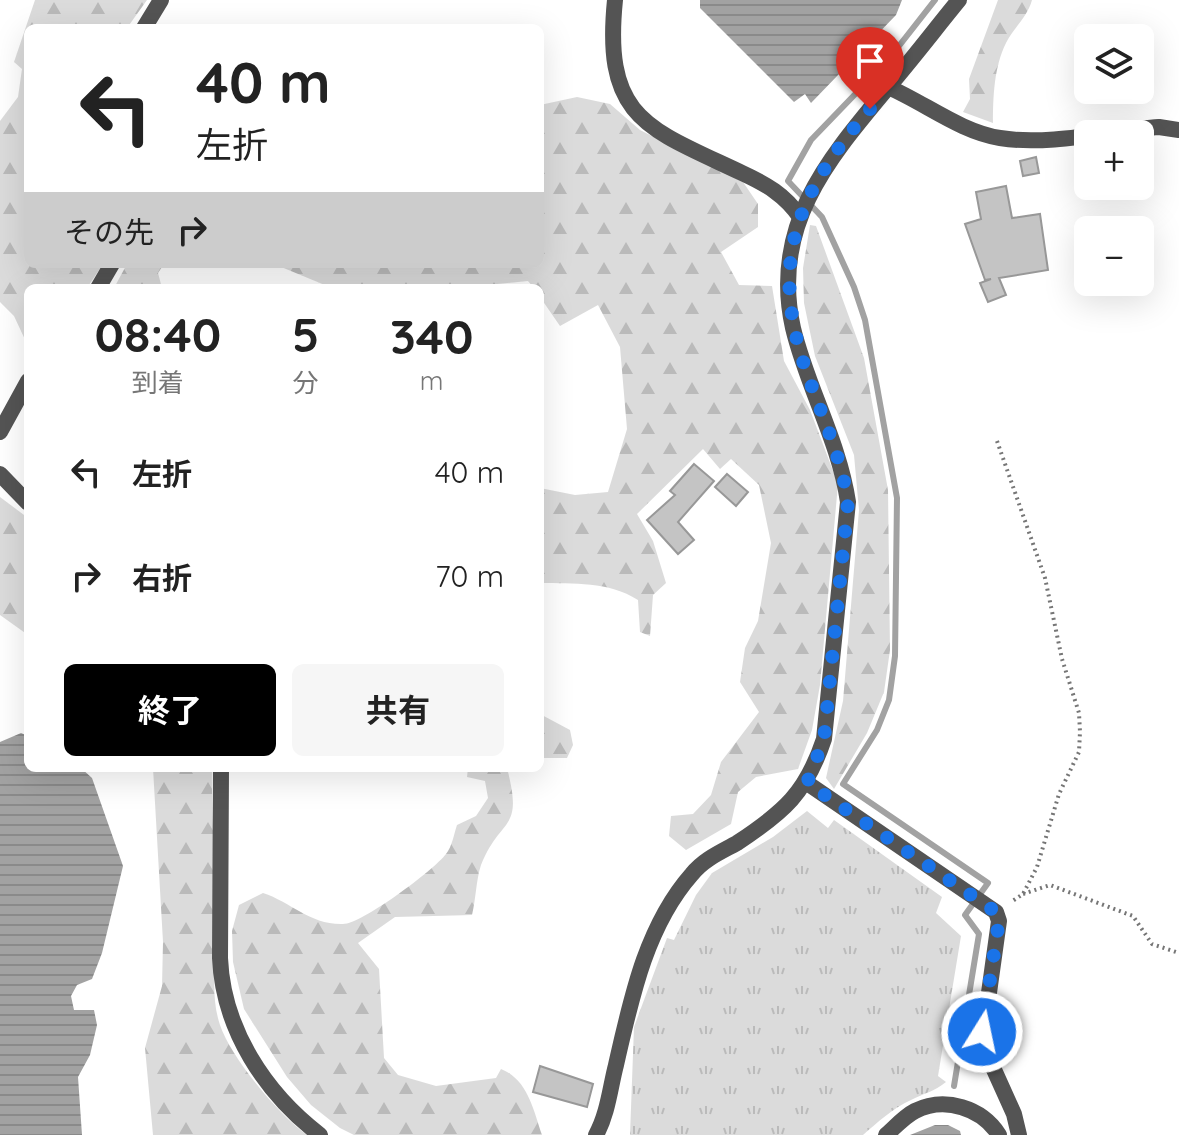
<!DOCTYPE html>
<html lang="ja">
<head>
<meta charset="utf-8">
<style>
	body { margin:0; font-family:Quicksand,"Noto Sans JP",sans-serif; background:#f6f6f6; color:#222; height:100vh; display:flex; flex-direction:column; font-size:30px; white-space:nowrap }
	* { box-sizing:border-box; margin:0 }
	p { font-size:26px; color:#767676 }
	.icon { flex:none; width:44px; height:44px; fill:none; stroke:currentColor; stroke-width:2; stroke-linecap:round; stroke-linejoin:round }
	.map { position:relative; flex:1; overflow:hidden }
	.side { position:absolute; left:24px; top:284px; width:520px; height:488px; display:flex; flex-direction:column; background:#fff; border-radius:12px; box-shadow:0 8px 32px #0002 }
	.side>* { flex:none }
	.hud { position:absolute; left:24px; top:24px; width:520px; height:244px; border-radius:12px; box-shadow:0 8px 32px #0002; background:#fff; color:#222; overflow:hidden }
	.controls { position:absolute; left:1074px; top:24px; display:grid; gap:16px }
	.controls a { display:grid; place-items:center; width:80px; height:80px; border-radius:12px; background:#fff; box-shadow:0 8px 32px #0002; font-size:40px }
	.pin { position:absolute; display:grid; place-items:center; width:68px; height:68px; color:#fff; margin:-82px -34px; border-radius:50% 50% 50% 0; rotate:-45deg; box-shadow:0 0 8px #0007 }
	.pin .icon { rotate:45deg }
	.me { position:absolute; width:88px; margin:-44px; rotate:10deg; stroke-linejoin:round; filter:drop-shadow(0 0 6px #0008) }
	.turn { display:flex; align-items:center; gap:28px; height:168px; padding:0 40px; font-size:36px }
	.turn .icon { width:104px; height:104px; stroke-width:2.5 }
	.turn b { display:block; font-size:56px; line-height:68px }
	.then { display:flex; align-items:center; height:76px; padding:0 40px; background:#0003; gap:16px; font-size:30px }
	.eta { display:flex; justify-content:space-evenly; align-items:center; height:136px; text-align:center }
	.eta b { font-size:48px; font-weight:700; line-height:56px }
	.cta { display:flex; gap:16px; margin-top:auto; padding:16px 40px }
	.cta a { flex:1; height:92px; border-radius:12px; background:#000; color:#fff; font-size:32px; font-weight:700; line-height:92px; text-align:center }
	.cta a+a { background:#f6f6f6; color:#222 }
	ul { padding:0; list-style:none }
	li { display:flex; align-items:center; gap:24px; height:104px; padding:0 40px }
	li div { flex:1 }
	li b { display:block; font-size:30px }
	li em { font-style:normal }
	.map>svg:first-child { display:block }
	.grass { fill:url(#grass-tufts) }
	.forest { fill:url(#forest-firs) }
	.water { fill:url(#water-rules) }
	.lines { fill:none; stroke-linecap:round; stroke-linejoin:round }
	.stream { stroke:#a2a2a2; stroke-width:6 }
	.building { fill:#c4c4c4; stroke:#989898; stroke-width:2 }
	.path { stroke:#767676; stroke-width:4; stroke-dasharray:2 4; stroke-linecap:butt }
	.minor { stroke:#545454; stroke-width:16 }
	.route { stroke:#1a73e8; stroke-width:14; stroke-dasharray:0 25.2 }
</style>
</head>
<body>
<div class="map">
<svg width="1179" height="1135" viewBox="0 0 1179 1135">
	<defs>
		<pattern id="grass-tufts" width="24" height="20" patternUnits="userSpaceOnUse" patternTransform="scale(2)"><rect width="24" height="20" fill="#dbdbdb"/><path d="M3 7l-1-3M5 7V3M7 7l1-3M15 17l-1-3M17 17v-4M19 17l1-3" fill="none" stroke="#bababa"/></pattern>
		<pattern id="forest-firs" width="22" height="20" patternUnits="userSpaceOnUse" patternTransform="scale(2)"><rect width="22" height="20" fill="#dbdbdb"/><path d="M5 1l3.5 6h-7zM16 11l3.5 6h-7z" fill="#bababa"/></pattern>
		<pattern id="water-rules" width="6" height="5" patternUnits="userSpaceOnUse" patternTransform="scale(2)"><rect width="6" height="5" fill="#a2a2a2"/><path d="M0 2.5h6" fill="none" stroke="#8a8a8a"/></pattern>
	</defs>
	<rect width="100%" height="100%" fill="#fff"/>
	<path class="grass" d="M807,811L828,828L834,820L942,897L936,913L961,936L938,1076L946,1082C934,1092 924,1093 911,1100C893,1108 878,1122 863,1135H630L634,1027L667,938L674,940L696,895L712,873L773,837Z"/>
	<g class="forest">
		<path d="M35,0H147L127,28H28V264H103L87,288H28V346L14,316L0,302V121L18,97L22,69L14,62Z"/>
		<path d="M998,0H1032C1027,18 1014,27 1006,43C994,67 993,97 993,123L963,112L970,99L969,79Z"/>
		<path d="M577,97L610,104L640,130L743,182L758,204V227L721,252L739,285L772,286L784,361L810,410L838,484L820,685L812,730L798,769L756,777L738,792L731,824L686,850L669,836L671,816L693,814L711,795L721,762L759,712L740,682L745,648L758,621L771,543L759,485L731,459L720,469L703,449L637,514L653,541L666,583L653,595L650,636L640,632L638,600C608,581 574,584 540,583V488L575,495L608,492L627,429L620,347L598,305L560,326L540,297V288H534L528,281L456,288H332L274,264H540V105Z"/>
		<path d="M810,225L816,226L864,358L888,490L890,650L884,692L867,733L834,789L826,778L843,701L859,510L854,455L815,356L804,303L803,268Z"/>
		<path d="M127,264H164L158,273L162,288H114Z"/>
		<path d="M0,497L28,518V635L0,615Z"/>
		<path d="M540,714L570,730L573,745L567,758H540Z"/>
		<path d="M153,768H212C211,823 217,878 217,934C216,965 210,995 220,1025C231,1058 279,1115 307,1135H153L145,1048L162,986L163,942Z"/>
		<path d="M468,768H507C524,833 501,815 481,865C476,880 476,899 472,915L395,917L358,943L379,969L384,1058L398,1075L436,1086L496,1078L501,1069C528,1080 533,1109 542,1135H354L340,1128L311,1105L287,1077L244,1009L233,962L232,931L239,905L263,893C291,902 310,925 343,924C362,924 434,870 446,854C452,847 454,834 457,825L476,816L488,798L485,781L467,777Z"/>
	</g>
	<g class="water">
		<path d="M700,0H902L896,15L811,103L805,94L794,102L700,8Z"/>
		<path d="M21,733L28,736V768H81L92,778L123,866L102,953L92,979L77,985L71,996L74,1010H94L97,1025L90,1055L78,1077L82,1135H0V742Z"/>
		<path d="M935,1125H948L960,1131L961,1135H910Z"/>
	</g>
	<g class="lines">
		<path class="stream" d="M935,0L888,60L811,140L788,181L822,217L854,287L865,320L897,498L895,656L889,700L877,730L843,784L988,883L965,915L979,934L954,1086"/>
	</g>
	<g class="building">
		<path d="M1036,157L1039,173L1023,176L1020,161Z"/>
		<path d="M1006,186L1012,218L1040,214L1048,270L999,278L1006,295L988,302L980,283L991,279L985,280L965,224L981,219L976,192Z"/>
		<path d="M694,464L714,481L678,522L694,540L678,554L647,520L675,495L670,491Z"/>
		<path d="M727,474L748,492L736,506L715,487Z"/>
		<path d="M540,1066L593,1084L587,1107L533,1092Z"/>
	</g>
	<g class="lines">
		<g class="path">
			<path d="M997,441L1045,578L1062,659L1079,713L1080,732L1079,752L1059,794L1037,867L1023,894L1011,902"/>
			<path d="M1023,894L1050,885L1133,916L1152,944L1179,953"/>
		</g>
		<g class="minor">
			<path d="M615,0C603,119 647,128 742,173C766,184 785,195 800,217"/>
			<path d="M144,28L161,0"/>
			<path d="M888,87C925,103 961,132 1000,138C1047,146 1111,131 1159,127L1179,130"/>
			<path d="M98,288L112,264"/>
			<path d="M0,432L28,381"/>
			<path d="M0,474L28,503"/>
			<path d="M221,768L220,958C223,1029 265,1093 320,1135"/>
			<path d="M807,783L996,912L999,921L982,1043L1014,1114L1019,1135"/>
			<path d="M596,1135C608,1113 610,1088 616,1065C631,999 646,926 692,874C704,859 721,852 737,843C784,812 806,793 824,739L848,502C839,441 807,387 793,328C770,225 829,158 890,85C914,57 936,28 959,0"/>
			<path d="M886,1135C895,1127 905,1116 915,1111C945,1096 982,1108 999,1135"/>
		</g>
	</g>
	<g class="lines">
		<path class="route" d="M870,109C796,194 768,263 807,373C822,416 841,456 848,502L824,739L807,783L996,912L999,921L982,1032"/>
	</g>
</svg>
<div class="controls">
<a><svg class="icon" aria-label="layers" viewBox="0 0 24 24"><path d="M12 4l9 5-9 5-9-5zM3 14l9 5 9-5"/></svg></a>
<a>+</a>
<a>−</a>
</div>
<div class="pin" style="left:870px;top:109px;background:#d93025"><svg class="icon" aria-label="arrive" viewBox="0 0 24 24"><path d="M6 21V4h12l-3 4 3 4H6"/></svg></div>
<svg class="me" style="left:982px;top:1032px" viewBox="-20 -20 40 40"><circle r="17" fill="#1a73e8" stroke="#fff" stroke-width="3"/><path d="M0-11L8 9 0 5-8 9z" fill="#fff"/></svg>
<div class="hud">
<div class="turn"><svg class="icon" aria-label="left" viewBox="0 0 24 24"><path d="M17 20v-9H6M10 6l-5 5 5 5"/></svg><div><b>40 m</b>左折</div></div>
<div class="then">その先<svg class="icon" aria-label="right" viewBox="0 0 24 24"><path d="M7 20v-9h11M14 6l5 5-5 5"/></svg></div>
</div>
<section class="side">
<div class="eta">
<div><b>08:40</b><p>到着</p></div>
<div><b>5</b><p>分</p></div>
<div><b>340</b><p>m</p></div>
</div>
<ul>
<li><svg class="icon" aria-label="left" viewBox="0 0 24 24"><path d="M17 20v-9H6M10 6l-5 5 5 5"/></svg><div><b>左折</b></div><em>40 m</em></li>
<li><svg class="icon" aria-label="right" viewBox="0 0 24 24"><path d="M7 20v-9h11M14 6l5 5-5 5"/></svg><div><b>右折</b></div><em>70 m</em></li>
</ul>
<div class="cta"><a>終了</a><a>共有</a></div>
</section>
</div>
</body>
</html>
